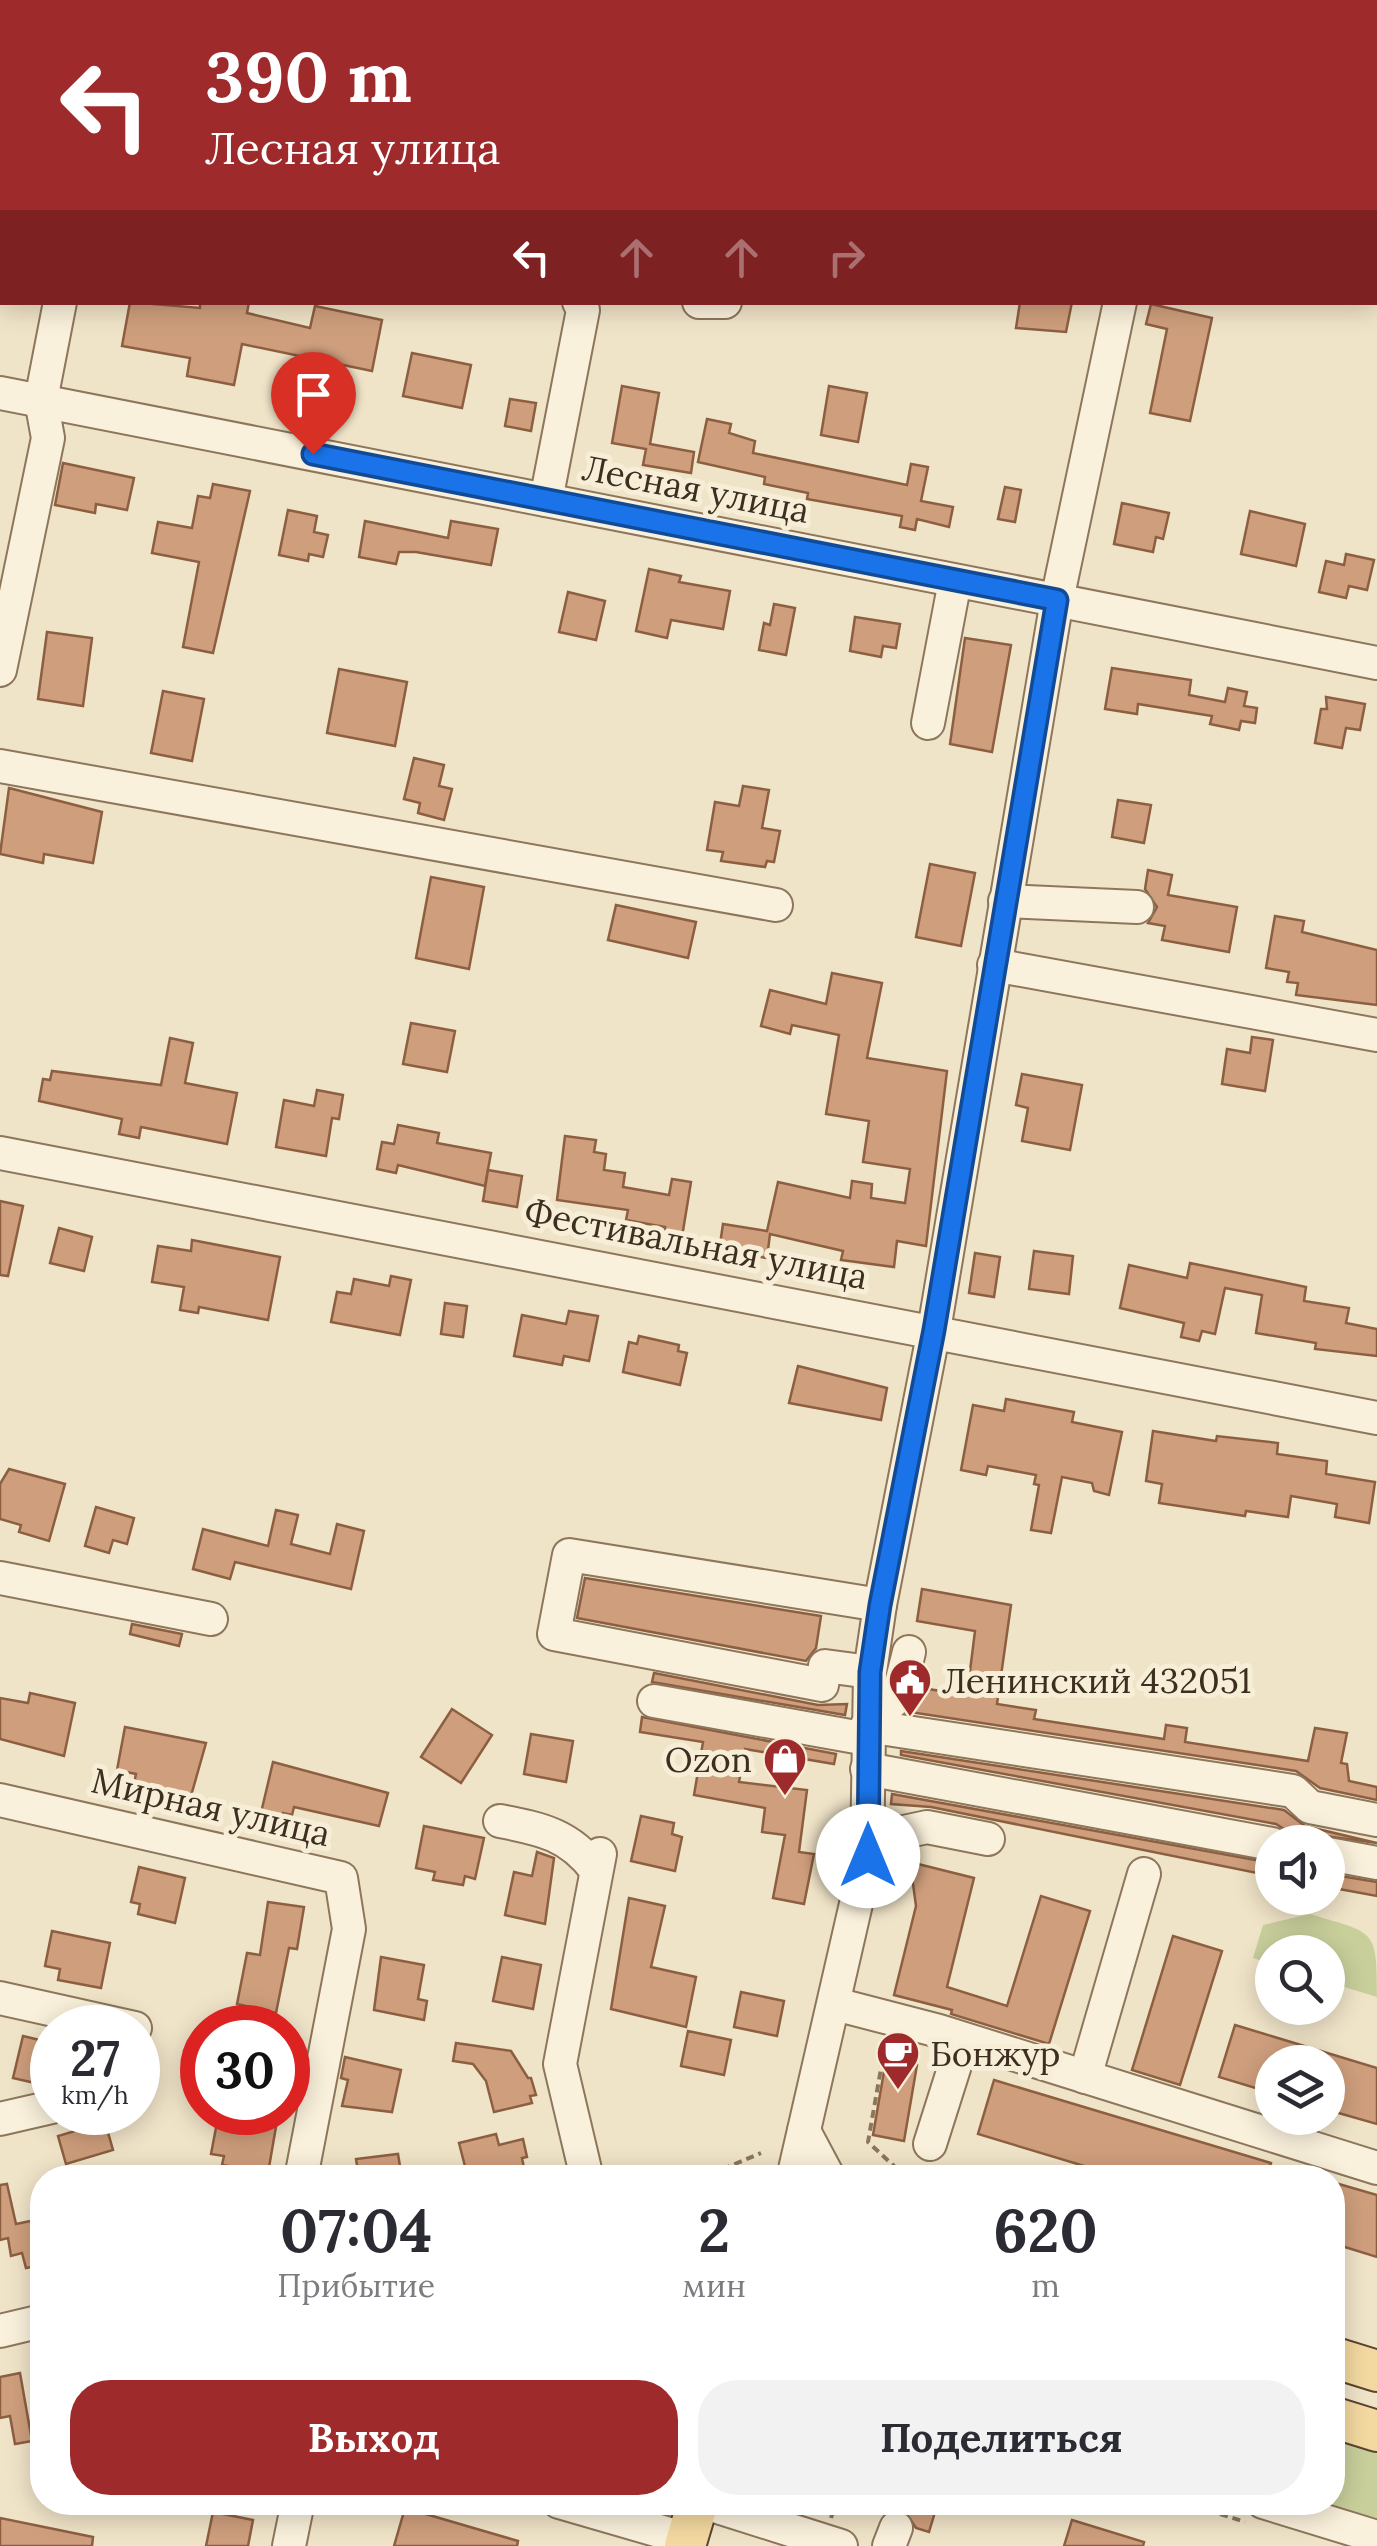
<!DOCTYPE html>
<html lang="ru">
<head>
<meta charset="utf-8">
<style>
	body { margin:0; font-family:Lora,serif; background:#f2f2f3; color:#2b2b33; height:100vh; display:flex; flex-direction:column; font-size:38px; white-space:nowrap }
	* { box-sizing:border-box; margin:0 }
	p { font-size:32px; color:#7c7c81 }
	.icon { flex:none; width:55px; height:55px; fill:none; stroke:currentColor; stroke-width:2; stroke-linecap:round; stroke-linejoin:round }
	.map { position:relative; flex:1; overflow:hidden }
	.panel { position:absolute; left:30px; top:2165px; width:1315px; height:350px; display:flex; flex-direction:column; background:#fff; border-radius:40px; box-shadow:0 5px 25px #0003 }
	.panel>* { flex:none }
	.top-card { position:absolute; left:0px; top:0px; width:1378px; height:305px; box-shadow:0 5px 25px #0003; background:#9e2a2b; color:#fff; overflow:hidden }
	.tools { position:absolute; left:1255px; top:1825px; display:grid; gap:20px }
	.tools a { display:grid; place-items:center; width:90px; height:90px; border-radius:50%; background:#fff; box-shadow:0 5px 25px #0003; font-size:50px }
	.speed { position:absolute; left:30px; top:2005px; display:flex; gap:20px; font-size:50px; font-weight:700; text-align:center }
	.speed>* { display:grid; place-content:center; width:130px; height:130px; border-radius:50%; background:#fff; box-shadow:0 5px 25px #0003; line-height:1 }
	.speed small { font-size:25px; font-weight:400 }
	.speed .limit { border:15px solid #d22; background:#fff; color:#111 }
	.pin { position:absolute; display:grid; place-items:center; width:85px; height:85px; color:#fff; margin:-102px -42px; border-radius:50% 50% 50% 0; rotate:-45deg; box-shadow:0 0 10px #0007 }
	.pin .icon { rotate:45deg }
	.me { position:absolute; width:110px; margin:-55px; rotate:0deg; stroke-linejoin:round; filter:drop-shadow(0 0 8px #0008) }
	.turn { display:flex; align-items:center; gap:35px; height:210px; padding:0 40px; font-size:45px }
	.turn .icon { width:130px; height:130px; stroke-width:2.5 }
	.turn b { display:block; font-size:70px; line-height:85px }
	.lanes { display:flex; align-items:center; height:95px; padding:0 40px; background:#0003; justify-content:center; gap:50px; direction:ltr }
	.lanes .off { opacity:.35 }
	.eta { display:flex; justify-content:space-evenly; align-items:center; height:170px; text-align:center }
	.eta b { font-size:60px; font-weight:800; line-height:70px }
	.button { display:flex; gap:20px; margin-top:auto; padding:20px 40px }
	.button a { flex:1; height:115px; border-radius:40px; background:#9e2a2b; color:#fff; font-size:40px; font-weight:800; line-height:115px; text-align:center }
	.button a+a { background:#f2f2f3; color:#2b2b33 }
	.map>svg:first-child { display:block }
	.green { fill:#c9cf9b }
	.building { fill:#cf9f7d; stroke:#8d5f41; stroke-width:2.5 }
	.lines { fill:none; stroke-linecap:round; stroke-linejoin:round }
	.minor-casing { stroke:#8d765c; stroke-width:36 }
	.major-casing { stroke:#5b4430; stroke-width:44 }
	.path { stroke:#8d765c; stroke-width:4; stroke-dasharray:8 5; stroke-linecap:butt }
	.minor { stroke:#faf1dc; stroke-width:32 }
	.major { stroke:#f3d9a0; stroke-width:40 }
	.route-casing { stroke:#114b97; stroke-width:25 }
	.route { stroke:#1a73e8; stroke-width:18 }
	.labels { text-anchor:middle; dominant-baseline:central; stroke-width:10; stroke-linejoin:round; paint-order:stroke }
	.street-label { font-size:35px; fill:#3d2e20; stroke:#f7eed8 }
	.poi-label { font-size:35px; fill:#3d2e20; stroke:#f7eed8; text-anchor:start }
</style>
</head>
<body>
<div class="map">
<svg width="1377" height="2546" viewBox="0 0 1377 2546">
	<rect width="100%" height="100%" fill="#f0e4c8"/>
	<g class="green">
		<path d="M1310,1914C1375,1934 1377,1927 1377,1997L1328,1982V1952H1272V1964L1253,1958L1263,1925Z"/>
		<path d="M1333,2439L1377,2452V2518L1322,2503L1332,2502Z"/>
	</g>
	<g class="building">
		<path d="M130,302L200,308V302H249L247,313L310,328L315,306L382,320L372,371L242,344L234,385L187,376L190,358L122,346Z"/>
		<path d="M1020,302H1072L1066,332L1016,328Z"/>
		<path d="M1151,304L1212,318L1190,421L1150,413L1167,329L1146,324Z"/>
		<path d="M412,353L471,365L462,408L403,396Z"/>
		<path d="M622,386L659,393L650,444L694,452L691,473L643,465L646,449L612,443Z"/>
		<path d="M829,386L867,393L858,442L821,435Z"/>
		<path d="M510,399L536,403L531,431L505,426Z"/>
		<path d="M707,419L731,424L729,433L755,441L753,453L907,485L911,464L928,467L921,501L953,507L949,527L917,519L915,530L900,527L902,516L807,499L808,493L764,484L765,477L698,462Z"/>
		<path d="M63,463L134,478L127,510L96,504L95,513L55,505Z"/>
		<path d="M213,484L250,491L213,653L183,647L199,562L152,553L158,522L192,528L198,496L210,498Z"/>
		<path d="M1005,487L1021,490L1015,522L998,519Z"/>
		<path d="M1122,503L1169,513L1163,539L1156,537L1153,552L1114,544Z"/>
		<path d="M288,510L317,516L314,532L328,535L323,557L309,554L308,561L279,555Z"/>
		<path d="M1250,511L1305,524L1296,566L1241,554Z"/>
		<path d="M365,521L448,538L451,521L498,529L491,565L416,552H399L396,564L359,557Z"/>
		<path d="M1346,554L1374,560L1367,590L1349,586L1346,598L1319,592L1326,561L1344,565Z"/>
		<path d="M649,569L681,576L679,582L730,591L723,629L671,620L667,638L636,631Z"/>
		<path d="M568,592L605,601L596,640L559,632Z"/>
		<path d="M774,604L795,608L786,655L759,650L764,623L770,625Z"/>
		<path d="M855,617L900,624L896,648L883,646L881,657L850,651Z"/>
		<path d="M47,632L92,638L83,706L38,699Z"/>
		<path d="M965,638L1011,645L992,752L950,744Z"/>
		<path d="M1112,668L1191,680L1189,695L1225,702L1228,688L1247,692L1244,706L1257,708L1255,723L1241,721L1239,730L1210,724L1212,716L1138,704L1137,714L1105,709Z"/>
		<path d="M339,669L407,682L395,746L327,733Z"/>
		<path d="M163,691L204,699L192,761L151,753Z"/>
		<path d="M1326,697L1365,704L1360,730L1346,728L1342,748L1315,743L1321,709H1327Z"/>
		<path d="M414,758L444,765L439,786L452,789L444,820L418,813L420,803L404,799Z"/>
		<path d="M743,786L769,790L762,828L780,831L774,862L767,861L765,867L721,861L723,852L707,850L715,802L739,806Z"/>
		<path d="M9,788L102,812L93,863L44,854L43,863L0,854Z"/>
		<path d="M1118,800L1151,805L1144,843L1112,837Z"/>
		<path d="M930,864L975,873L961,946L916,937Z"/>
		<path d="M1148,870L1172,875L1168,895L1237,907L1229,952L1162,940L1165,926L1148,923L1157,907L1145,889Z"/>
		<path d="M431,877L484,887L469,969L416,958Z"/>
		<path d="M616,905L696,922L688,958L608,940Z"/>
		<path d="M1275,916L1304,921L1302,932L1377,950V1005L1296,995L1298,983L1287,982L1289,972L1266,968Z"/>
		<path d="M832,973L882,983L867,1058L947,1071L926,1246L897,1241L894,1267L841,1260L843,1251L770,1234L767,1258L719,1251L723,1224L767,1231L778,1182L850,1198L852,1181L872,1184L871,1198L905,1203L910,1169L863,1162L869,1121L826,1114L839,1035L792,1025L790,1034L761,1026L770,990L826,1004Z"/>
		<path d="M411,1023L455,1031L447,1072L403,1064Z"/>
		<path d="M1252,1037L1273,1040L1265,1091L1222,1084L1227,1049L1250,1053Z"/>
		<path d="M170,1038L193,1043L185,1083L237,1093L227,1144L141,1127L139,1138L119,1134L122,1119L39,1101L43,1079L50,1080L52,1071L161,1085Z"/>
		<path d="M1022,1074L1082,1085L1070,1150L1022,1141L1028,1108L1016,1105Z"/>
		<path d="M317,1090L343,1095L339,1119L332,1118L326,1156L276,1147L284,1100L314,1106Z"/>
		<path d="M398,1125L439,1133L437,1143L491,1153L485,1186L398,1165L396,1173L377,1169L382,1142L394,1144Z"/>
		<path d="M565,1136L596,1140L594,1152L606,1154L604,1170L625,1173L623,1187L669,1195L672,1179L691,1182L681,1243L663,1240L665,1227L626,1220L628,1210L557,1200Z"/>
		<path d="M488,1170L522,1176L517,1207L483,1201Z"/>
		<path d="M0,1201L23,1206L8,1276L0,1275Z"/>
		<path d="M59,1228L92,1237L84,1271L50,1263Z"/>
		<path d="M192,1240L280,1257L268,1320L199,1307L198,1313L180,1310L184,1287L152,1282L158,1246L191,1251Z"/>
		<path d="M1034,1251L1073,1256L1069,1294L1029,1289Z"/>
		<path d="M975,1253L1000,1257L994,1297L969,1293Z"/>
		<path d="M1190,1263L1306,1287L1304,1301L1349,1308L1346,1323L1377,1329V1356L1315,1349L1316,1343L1256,1333L1262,1295L1225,1288L1215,1334L1202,1331L1199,1341L1181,1337L1184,1323L1120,1308L1129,1265L1187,1278Z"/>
		<path d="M391,1276L411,1280L400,1335L331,1322L337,1292L351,1294L354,1279L389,1286Z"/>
		<path d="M445,1303L467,1306L463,1337L441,1334Z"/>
		<path d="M569,1311L598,1316L589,1361L564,1356L562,1365L514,1356L522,1315L566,1324Z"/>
		<path d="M639,1336L679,1345L678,1351L687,1353L680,1385L623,1372L629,1342L637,1344Z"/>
		<path d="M798,1366L887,1388L881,1420L789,1403Z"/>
		<path d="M1006,1399L1074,1412L1072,1422L1122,1432L1109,1495L1094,1491L1092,1483L1062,1477L1051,1533L1031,1530L1039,1485L1034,1484L1036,1475L988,1466L986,1475L961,1470L973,1405L1004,1411Z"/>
		<path d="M1153,1431L1216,1441L1217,1436L1278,1443L1277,1454L1327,1461L1326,1474L1375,1482L1369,1523L1335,1517L1337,1504L1291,1496L1288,1517L1246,1511L1245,1516L1159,1503L1162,1484L1146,1481Z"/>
		<path d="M9,1469L65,1484L49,1541L19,1532L21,1525L0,1519V1484Z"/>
		<path d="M96,1507L134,1518L127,1544L113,1540L109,1553L85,1546Z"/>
		<path d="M276,1510L298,1515L291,1544L330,1554L337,1524L364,1531L351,1589L235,1562L230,1579L193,1569L203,1529L268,1546Z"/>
		<path d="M585,1578L821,1616L816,1648L806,1661L577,1618Z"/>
		<path d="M922,1589L1011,1605L997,1704L1036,1710L1034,1719L1164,1739L1166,1725L1187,1728L1185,1742L1308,1761L1315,1728L1347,1733L1341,1763L1347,1764L1349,1781L1377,1787V1800L1320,1788L1296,1771L910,1712L921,1688L967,1695L975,1631L917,1621Z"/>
		<path d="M132,1624L182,1634L179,1646L130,1634Z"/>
		<path d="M654,1673L818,1705L847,1704L845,1715L652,1682Z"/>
		<path d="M30,1693L75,1703L64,1756L0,1739V1698L28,1703Z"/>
		<path d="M452,1709L492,1735L461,1783L421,1757Z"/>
		<path d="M642,1717L836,1754L834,1764L745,1749L739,1782L807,1790L799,1852L814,1854L804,1904L773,1898L785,1835L762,1832L765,1808L694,1795L703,1742L640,1732Z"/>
		<path d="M125,1727L206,1743L189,1803L132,1792L136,1774L117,1770Z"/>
		<path d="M531,1734L573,1741L566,1782L524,1774Z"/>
		<path d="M901,1751L1284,1810L1305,1826L1377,1843L1287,1831L1276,1824L901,1755Z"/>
		<path d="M273,1762L388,1793L379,1826L294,1807L292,1815L283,1813L281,1822L260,1817Z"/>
		<path d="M892,1794L1272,1863V1876L931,1807L891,1804Z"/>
		<path d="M641,1816L674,1823L672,1834L682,1837L675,1871L631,1861Z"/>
		<path d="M424,1826L484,1838L475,1879L465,1876L463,1885L433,1880L435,1872L416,1868Z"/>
		<path d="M537,1852L554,1858L545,1924L505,1915L514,1872L532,1876Z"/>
		<path d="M910,1862L974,1878L947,1987L1007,2006L1041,1896L1090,1911L1049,2044L951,2014L952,2010L894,1995L916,1906Z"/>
		<path d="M139,1867L185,1878L175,1923L138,1914L140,1904L131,1902Z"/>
		<path d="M1328,1874L1377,1882V1896L1328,1887Z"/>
		<path d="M629,1898L665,1906L651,1967L696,1977L686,2027L611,2009Z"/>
		<path d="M268,1902L304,1907L297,1949L289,1948L276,2013L237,2004L247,1953L260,1955Z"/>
		<path d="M52,1931L110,1943L101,1988L58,1980L60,1969L45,1966Z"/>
		<path d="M1173,1936L1222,1951L1180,2085L1132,2070Z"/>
		<path d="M381,1957L424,1965L418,1999L427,2001L424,2020L374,2010Z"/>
		<path d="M502,1957L541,1965L533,2009L493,2001Z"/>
		<path d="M741,1992L784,2001L777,2036L734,2027Z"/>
		<path d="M1235,2025L1377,2068V2124L1328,2110V2062H1272V2093L1219,2077Z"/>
		<path d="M688,2031L731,2040L724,2075L681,2066Z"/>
		<path d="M23,2036L52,2043V2087L13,2078Z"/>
		<path d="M456,2043L511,2051L528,2078H531L536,2095L530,2096L532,2103L494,2112L486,2081L473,2064L453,2061Z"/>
		<path d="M345,2057L401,2070L392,2112L342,2106L348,2080L341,2078Z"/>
		<path d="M886,2060L917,2065L904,2141L873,2135Z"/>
		<path d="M994,2080L1271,2163L1266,2178H1124L978,2134Z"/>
		<path d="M219,2112L277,2121L268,2173L222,2165L224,2156L211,2154Z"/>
		<path d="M105,2122L113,2150L66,2164L58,2136Z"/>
		<path d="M496,2134L499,2145L523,2139L527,2157L522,2158L524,2168L468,2178L459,2143Z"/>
		<path d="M398,2154L402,2178H359L356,2159Z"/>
		<path d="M1332,2182L1377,2195V2257L1332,2243Z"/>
		<path d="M7,2184L16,2224L40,2219L42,2265L26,2268L22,2253L11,2256L8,2238L0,2240V2185Z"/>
		<path d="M20,2373L32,2441L15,2444L10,2416L0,2418V2377Z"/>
		<path d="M886,2502H938L929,2532L916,2528L904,2510L883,2513Z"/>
		<path d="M405,2508L518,2541L517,2546H394Z"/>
		<path d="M213,2512L253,2520L248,2546H206Z"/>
		<path d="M0,2518L93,2537L92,2546H0Z"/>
		<path d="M1072,2520L1144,2542L1143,2546H1064Z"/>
	</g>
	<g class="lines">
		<g class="minor-casing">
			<g id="minor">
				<path d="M684,0L696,2"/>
				<path d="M118,2V0"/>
				<path d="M1183,2V0"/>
				<path d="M1375,142L1377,143"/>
				<path d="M699,302H725"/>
				<path d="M0,393L1377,663"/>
				<path d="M546,500L583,310L579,302"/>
				<path d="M0,670L48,438L41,400L60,302"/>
				<path d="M928,723L955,581"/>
				<path d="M0,766L776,905"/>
				<path d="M1005,901L1137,907"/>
				<path d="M994,965L1377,1035"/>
				<path d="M0,1153L1377,1418"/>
				<path d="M0,1578L211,1619"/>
				<path d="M870,1672L825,1666L822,1685L554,1634L569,1555L880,1605"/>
				<path d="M654,1701L867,1739"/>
				<path d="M867,1726L1293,1791L1310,1807L1377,1820"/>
				<path d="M867,1726L898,1696L909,1652"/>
				<path d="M867,1769L1272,1844"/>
				<path d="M0,1800L341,1878L349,1929L301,2178"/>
				<path d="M500,1821C542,1829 570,1835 596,1870"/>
				<path d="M867,1840L927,1827L988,1839"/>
				<path d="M1328,1854L1377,1863"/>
				<path d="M0,1998L135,2028"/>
				<path d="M835,2004L939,2031L1377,2168"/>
				<path d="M1085,2077L1144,1874"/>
				<path d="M0,2119L52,2107"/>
				<path d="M804,2131L829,2178"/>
				<path d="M930,2144L963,2040"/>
				<path d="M587,2178L560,2064L600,1854"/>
				<path d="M793,2178L867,1856L870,1672L880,1605L934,1330L1057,600L1120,302"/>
				<path d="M0,2331L42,2321"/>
				<path d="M559,2502L687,2539"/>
				<path d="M702,2502L841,2546"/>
				<path d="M1263,2502L1377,2537"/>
				<path d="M289,2546L298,2502"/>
				<path d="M889,2546L896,2528"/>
			</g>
		</g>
		<g class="major-casing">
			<g id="major">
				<path d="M1332,2357L1377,2371"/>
				<path d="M1332,2417L1377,2431"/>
				<path d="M685,2546L698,2502"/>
			</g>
		</g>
		<g class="path">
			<path d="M885,2046L868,2142L907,2178"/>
			<path d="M646,2178L668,2171L716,2172L761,2153"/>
			<path d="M1183,2502L1245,2522"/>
			<path d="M831,2518L836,2502"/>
		</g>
		<use href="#minor" class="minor"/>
		<use href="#major" class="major"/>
	</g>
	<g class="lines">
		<g class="route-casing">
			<path id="route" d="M313,454L1057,600L934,1330L880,1605L870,1672L868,1856"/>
		</g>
		<use href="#route" class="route"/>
	</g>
	<defs>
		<g id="civic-pin" transform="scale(2.25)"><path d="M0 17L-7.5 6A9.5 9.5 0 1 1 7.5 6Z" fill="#9e2a2b" stroke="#f7eed8"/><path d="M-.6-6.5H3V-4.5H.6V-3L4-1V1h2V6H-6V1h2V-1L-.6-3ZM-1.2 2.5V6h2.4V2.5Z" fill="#fff"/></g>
		<g id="shop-pin" transform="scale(2.25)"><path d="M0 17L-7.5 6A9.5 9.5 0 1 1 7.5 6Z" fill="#9e2a2b" stroke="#f7eed8"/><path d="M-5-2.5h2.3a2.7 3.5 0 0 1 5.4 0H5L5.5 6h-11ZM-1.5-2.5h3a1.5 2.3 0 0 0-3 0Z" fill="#fff"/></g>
		<g id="cafe-pin" transform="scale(2.25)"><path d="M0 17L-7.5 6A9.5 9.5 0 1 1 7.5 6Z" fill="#9e2a2b" stroke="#f7eed8"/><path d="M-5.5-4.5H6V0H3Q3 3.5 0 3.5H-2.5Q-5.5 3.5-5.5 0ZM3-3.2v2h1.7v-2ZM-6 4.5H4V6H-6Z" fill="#fff"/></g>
	</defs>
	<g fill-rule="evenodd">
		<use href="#civic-pin" x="910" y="1680"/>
		<use href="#shop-pin" x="785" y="1759"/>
		<use href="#cafe-pin" x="898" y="2053"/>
	</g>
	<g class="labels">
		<g class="street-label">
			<text transform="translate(696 489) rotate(11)">Лесная улица</text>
			<text transform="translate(696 1244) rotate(11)">Фестивальная улица</text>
			<text transform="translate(211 1807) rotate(13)">Мирная улица</text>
		</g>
		<g class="poi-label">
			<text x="942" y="1680">Ленинский 432051</text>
			<text x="752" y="1759" text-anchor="end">Ozon</text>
			<text x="930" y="2053">Бонжур</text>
		</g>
	</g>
</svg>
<div class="tools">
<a><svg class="icon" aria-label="sound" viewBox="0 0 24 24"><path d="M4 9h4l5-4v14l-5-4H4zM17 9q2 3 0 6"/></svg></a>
<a><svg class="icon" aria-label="search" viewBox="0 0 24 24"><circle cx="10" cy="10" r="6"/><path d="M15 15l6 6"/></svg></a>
<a><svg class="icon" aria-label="layers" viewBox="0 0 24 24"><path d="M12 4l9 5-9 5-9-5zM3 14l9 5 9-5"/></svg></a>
</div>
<div class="speed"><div>27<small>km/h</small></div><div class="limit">30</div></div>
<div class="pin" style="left:313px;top:454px;background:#d93025"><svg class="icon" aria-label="arrive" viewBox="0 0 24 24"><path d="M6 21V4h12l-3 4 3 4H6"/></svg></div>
<svg class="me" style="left:868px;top:1856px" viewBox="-20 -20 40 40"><circle r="19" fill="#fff"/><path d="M0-13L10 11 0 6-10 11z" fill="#1a73e8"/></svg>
<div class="top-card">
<div class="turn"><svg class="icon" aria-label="left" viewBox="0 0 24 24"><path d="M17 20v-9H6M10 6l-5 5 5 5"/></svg><div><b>390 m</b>Лесная улица</div></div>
<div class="lanes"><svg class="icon" aria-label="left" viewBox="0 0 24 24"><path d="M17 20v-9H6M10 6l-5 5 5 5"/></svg><svg class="icon off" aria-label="ahead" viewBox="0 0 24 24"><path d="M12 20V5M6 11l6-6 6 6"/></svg><svg class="icon off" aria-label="ahead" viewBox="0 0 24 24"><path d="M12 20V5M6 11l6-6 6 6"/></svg><svg class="icon off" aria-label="right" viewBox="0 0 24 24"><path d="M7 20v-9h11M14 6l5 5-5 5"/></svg></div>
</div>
<section class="panel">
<div class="eta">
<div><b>07:04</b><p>Прибытие</p></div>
<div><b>2</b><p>мин</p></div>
<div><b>620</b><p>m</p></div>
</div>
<div class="button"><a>Выход</a><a>Поделиться</a></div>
</section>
</div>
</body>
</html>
